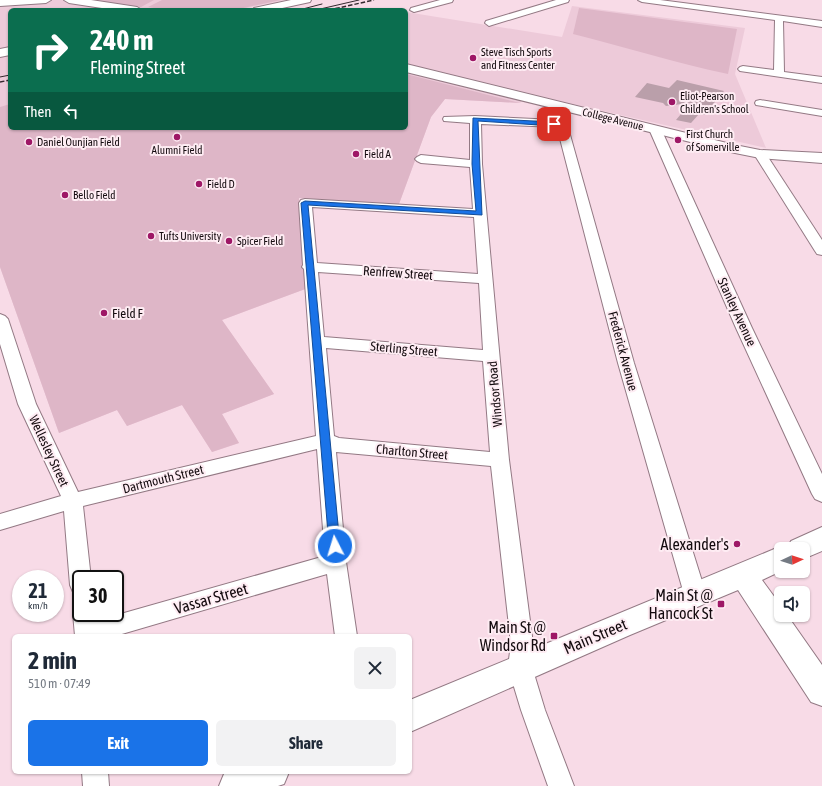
<!DOCTYPE html>
<html lang="en">
<head>
<meta charset="utf-8">
<style>
	body { margin:0; font-family:"Asap Condensed",sans-serif; background:#f2f2f3; color:#1f2937; height:100vh; display:flex; flex-direction:column; font-size:15px; white-space:nowrap }
	* { box-sizing:border-box; margin:0 }
	p { font-size:13px; color:#747a83 }
	.icon { flex:none; width:22px; height:22px; fill:none; stroke:currentColor; stroke-width:2; stroke-linecap:round; stroke-linejoin:round }
	.map { position:relative; flex:1; overflow:hidden }
	.side { position:absolute; left:12px; top:634px; width:400px; height:140px; display:flex; flex-direction:column; background:#fff; border-radius:6px; box-shadow:0 1px 3px #0004 }
	.side>* { flex:none }
	.banner { position:absolute; left:8px; top:8px; width:400px; height:122px; border-radius:6px; box-shadow:0 1px 3px #0004; background:#0b6e4f; color:#fff; overflow:hidden }
	.needle { width:26px; rotate:86deg }
	.tools { position:absolute; left:774px; top:542px; display:grid; gap:8px }
	.tools a { display:grid; place-items:center; width:36px; height:36px; border-radius:6px; background:#fff; box-shadow:0 1px 3px #0004; font-size:20px }
	.speed { position:absolute; left:12px; top:570px; display:flex; gap:8px; font-size:20px; font-weight:700; text-align:center }
	.speed>* { display:grid; place-content:center; width:52px; height:52px; border-radius:50%; background:#fff; box-shadow:0 1px 3px #0004; line-height:1 }
	.speed small { font-size:10px; font-weight:400 }
	.speed .limit { border:2px solid #111; border-radius:6px; background:#fff; color:#111 }
	.pin { position:absolute; display:grid; place-items:center; width:34px; height:34px; color:#fff; margin:-17px; border-radius:8px; box-shadow:0 2px 6px #0006 }
	.me { position:absolute; width:44px; margin:-22px; rotate:355deg; stroke-linejoin:round; filter:drop-shadow(0 0 3px #0008) }
	.turn { display:flex; align-items:center; gap:14px; height:84px; padding:0 16px; font-size:18px }
	.turn .icon { width:52px; height:52px; stroke-width:2.5 }
	.turn b { display:block; font-size:28px; line-height:34px }
	.then { display:flex; align-items:center; height:38px; padding:0 16px; background:#0003; gap:8px; font-size:15px }
	.round { display:grid; place-items:center; flex:none; width:42px; height:42px; border-radius:6px; background:#f2f2f3 }
	.summary { display:flex; align-items:center; justify-content:space-between; height:68px; padding:0 16px }
	h1 { font-size:24px; font-weight:700; line-height:30px }
	.button { display:flex; gap:8px; margin-top:auto; padding:8px 16px }
	.button a { flex:1; height:46px; border-radius:6px; background:#1a73e8; color:#fff; font-size:16px; font-weight:700; line-height:46px; text-align:center }
	.button a+a { background:#f2f2f3; color:#1f2937 }
	.map>svg:first-child { display:block }
	.built { fill:#edcad9 }
	.green { fill:#deb6c7 }
	.building { fill:#ba9faa }
	.lines { fill:none; stroke-linecap:round; stroke-linejoin:round }
	.street-casing { stroke:#937984; stroke-width:2 }
	.secondary-casing { stroke:#937984; stroke-width:2 }
	.street { fill:#fff; fill-rule:evenodd }
	.secondary { fill:#fff; fill-rule:evenodd }
	.tram { stroke:#34282d; stroke-width:1 }
	.rail { stroke:#34282d; stroke-width:1.5; stroke-dasharray:4.5 2; stroke-linecap:butt }
	.route { fill:#1a73e8; stroke:#114b97 }
	.poi-dot { fill:#9e1766; stroke:#feecf3; stroke-width:1.5 }
	.labels { text-anchor:middle; dominant-baseline:central; stroke-width:4; stroke-linejoin:round; paint-order:stroke }
	.far-poi-label { font-size:11px; fill:#130a0e; stroke:#feecf3; text-anchor:start }
	.far-street-label { font-size:11px; fill:#130a0e; stroke:#feecf3 }
	.street-label { font-size:13px; fill:#130a0e; stroke:#feecf3 }
	.poi-label { font-size:13px; fill:#130a0e; stroke:#feecf3; text-anchor:start }
	.near-poi-label { font-size:16px; fill:#130a0e; stroke:#feecf3; text-anchor:end }
	.near-street-label { font-size:16px; fill:#130a0e; stroke:#feecf3 }
</style>
</head>
<body>
<div class="map">
<svg width="822" height="786" viewBox="0 0 822 786">
	<rect width="100%" height="100%" fill="#f8dbe7"/>
	<path class="built" d="M0,0H286L237,10H10V128H406V12L562,37L572,6L745,28L735,74L766,148L528,94L520,103L445,99L431,117L399,204L299,198L308,288L222,320L274,394L222,414L239,443L212,452L182,405L127,426L117,410L59,433L0,267Z"/>
	<g class="green">
		<path d="M92,0H154L141,7Z"/>
		<path d="M162,0H281L234,10H166L148,7Z"/>
		<path d="M579,8L737,29L728,74C676,63 625,47 573,34Z"/>
		<path d="M406,74L520,103L445,99L431,117L399,204L299,198L308,288L222,320L274,394L222,414L239,443L212,452L182,405L127,426L117,410L59,433L0,267V107L10,104V128H406Z"/>
	</g>
	<path class="building" d="M677,80L724,91L704,115L699,114L691,123L676,120L690,103L666,106L663,103L635,97L647,83L669,88Z"/>
	<g class="lines">
		<g class="street-casing">
			<g id="street">
				<path d="M440,0H453L452,2L414,12L410,10L411,8Z"/>
				<path d="M556,0H569L568,2L492,25L489,26L485,23L486,21Z"/>
				<path d="M638,0H660L822,21V27L783,21L784,72L822,77V83L740,71L738,69L740,67L743,66L774,70L775,20L642,2Z"/>
				<path d="M760,100L822,110V116L756,105L755,103L756,101Z"/>
				<path d="M560,103L565,106L567,124L634,363L706,594L703,601L695,604L687,601L684,594L618,363L557,127L481,124L482,164L509,460L533,644L532,667L545,710L574,786H548L521,710L508,667L511,644L491,466L336,452L346,562L357,636H335L327,574L115,636H75L73,613L76,606L81,604V613H95L96,621L325,556L317,449L83,506L91,579H81V594L73,592L70,585L64,511L0,530V514L61,496L18,404L0,344V314L5,316L8,319L36,404L78,492L316,436L304,269L302,267L303,265L299,203L301,200L305,199L473,209L470,167L421,163L417,161L415,159L417,157L421,155L470,160V123L444,121L443,119L444,117L475,116L556,120L555,106ZM312,207L474,217L478,274L317,263ZM318,272L479,283L483,350L324,337ZM326,348L483,361L490,452L339,438L334,436Z"/>
				<path d="M655,126L661,129L752,328L822,474V502L815,499L812,494L736,328L649,129Z"/>
				<path d="M760,151L764,152L766,154L822,240V255L817,254L815,251L754,154L756,152Z"/>
				<path d="M82,772H108L109,786H83Z"/>
			</g>
		</g>
		<g class="secondary-casing">
			<g id="secondary">
				<path d="M0,0H51L46,3L0,6Z"/>
				<path d="M64,0H91L137,7L142,10H115L69,3Z"/>
				<path d="M291,0H311L310,2L273,10H253L254,8Z"/>
				<path d="M10,47V55L0,57V49Z"/>
				<path d="M406,64L735,145L760,150L822,153V163L760,158L735,153L406,72Z"/>
				<path d="M822,527V551L803,559V549H781V571L762,580L781,606V615H787L822,665V706L811,702L738,590L630,635L410,732V700L772,550L781,546L787,549L791,541Z"/>
				<path d="M229,772H289L284,784L278,786H219L224,774Z"/>
			</g>
		</g>
		<use href="#street" class="street"/>
		<use href="#secondary" class="secondary"/>
		<g class="tram">
			<path d="M299,10L322,4"/>
			<path d="M316,10L359,0"/>
			<path d="M0,77L10,75"/>
		</g>
		<g class="rail">
			<path d="M329,10L374,0"/>
			<path d="M0,82L10,80"/>
		</g>
	</g>
	<path class="route" d="M473,118L554,122L557,124L554,126L478,121L482,215L308,205L340,546L339,550L335,551L331,550L329,546L301,203L305,201L476,211L472,164Z"/>
	<g class="poi-dot">
		<circle cx="473" cy="58" r="4"/>
		<circle cx="672" cy="102" r="4"/>
		<circle cx="177" cy="137" r="4"/>
		<circle cx="678" cy="140" r="4"/>
		<circle cx="29" cy="142" r="4"/>
		<circle cx="356" cy="154" r="4"/>
		<circle cx="199" cy="184" r="4"/>
		<circle cx="65" cy="195" r="4"/>
		<circle cx="151" cy="236" r="4"/>
		<circle cx="229" cy="241" r="4"/>
		<circle cx="104" cy="313" r="4"/>
		<circle cx="737" cy="544" r="4"/>
		<rect x="717" y="600" width="8" height="8" rx="2"/>
		<rect x="550" y="632" width="8" height="8" rx="2"/>
	</g>
	<g class="labels">
		<g class="far-poi-label">
			<text x="481" y="52">Steve Tisch Sports<tspan x="481" dy="13">and Fitness Center</tspan></text>
			<text x="680" y="96">Eliot-Pearson<tspan x="680" dy="13">Children's School</tspan></text>
			<text x="686" y="134">First Church<tspan x="686" dy="13">of Somerville</tspan></text>
			<text x="37" y="142">Daniel Ounjian Field</text>
			<text x="177" y="150" text-anchor="middle">Alumni Field</text>
			<text x="364" y="154">Field A</text>
			<text x="207" y="184">Field D</text>
			<text x="73" y="195">Bello Field</text>
			<text x="159" y="236">Tufts University</text>
			<text x="237" y="241">Spicer Field</text>
		</g>
		<g class="far-street-label">
			<text transform="translate(613 119) rotate(14)">College Avenue</text>
		</g>
		<g class="street-label">
			<text transform="translate(398 273) rotate(4)">Renfrew Street</text>
			<text transform="translate(737 312) rotate(65)">Stanley Avenue</text>
			<text transform="translate(404 349) rotate(5)">Sterling Street</text>
			<text transform="translate(623 351) rotate(75)">Frederick Avenue</text>
			<text transform="translate(495 394) rotate(-95)">Windsor Road</text>
			<text transform="translate(49 451) rotate(65)">Wellesley Street</text>
			<text transform="translate(412 452) rotate(5)">Charlton Street</text>
			<text transform="translate(163 479) rotate(-14)">Dartmouth Street</text>
		</g>
		<g class="poi-label">
			<text x="112" y="313">Field F</text>
		</g>
		<g class="near-poi-label">
			<text x="729" y="544">Alexander's</text>
			<text x="713" y="595">Main St @<tspan x="713" dy="18">Hancock St</tspan></text>
			<text x="546" y="627">Main St @<tspan x="546" dy="18">Windsor Rd</tspan></text>
		</g>
		<g class="near-street-label">
			<text transform="translate(211 598) rotate(-16)">Vassar Street</text>
			<text transform="translate(595 636) rotate(-23)">Main Street</text>
		</g>
	</g>
</svg>
<div class="tools">
<a><svg class="needle" viewBox="-14 -14 28 28"><path d="M0-13l5 13h-10z" fill="#e53935"/><path d="M0 13l5-13h-10z" fill="#747a83"/></svg></a>
<a><svg class="icon" aria-label="sound" viewBox="0 0 24 24"><path d="M4 9h4l5-4v14l-5-4H4zM17 9q2 3 0 6"/></svg></a>
</div>
<div class="speed"><div>21<small>km/h</small></div><div class="limit">30</div></div>
<div class="pin" style="left:554px;top:124px;background:#d93025"><svg class="icon" aria-label="arrive" viewBox="0 0 24 24"><path d="M6 21V4h12l-3 4 3 4H6"/></svg></div>
<svg class="me" style="left:335px;top:546px" viewBox="-20 -20 40 40"><circle r="17" fill="#1a73e8" stroke="#fff" stroke-width="3"/><path d="M0-11L8 9 0 5-8 9z" fill="#fff"/></svg>
<div class="banner">
<div class="turn"><svg class="icon" aria-label="right" viewBox="0 0 24 24"><path d="M7 20v-9h11M14 6l5 5-5 5"/></svg><div><b>240 m</b>Fleming Street</div></div>
<div class="then">Then<svg class="icon" aria-label="left" viewBox="0 0 24 24"><path d="M17 20v-9H6M10 6l-5 5 5 5"/></svg></div>
</div>
<section class="side">
<div class="summary"><div><h1>2 min</h1><p>510 m · 07:49</p></div><a class="round"><svg class="icon" aria-label="close" viewBox="0 0 24 24"><path d="M6 6l12 12M18 6L6 18"/></svg></a></div>
<div class="button"><a>Exit</a><a>Share</a></div>
</section>
</div>
</body>
</html>
